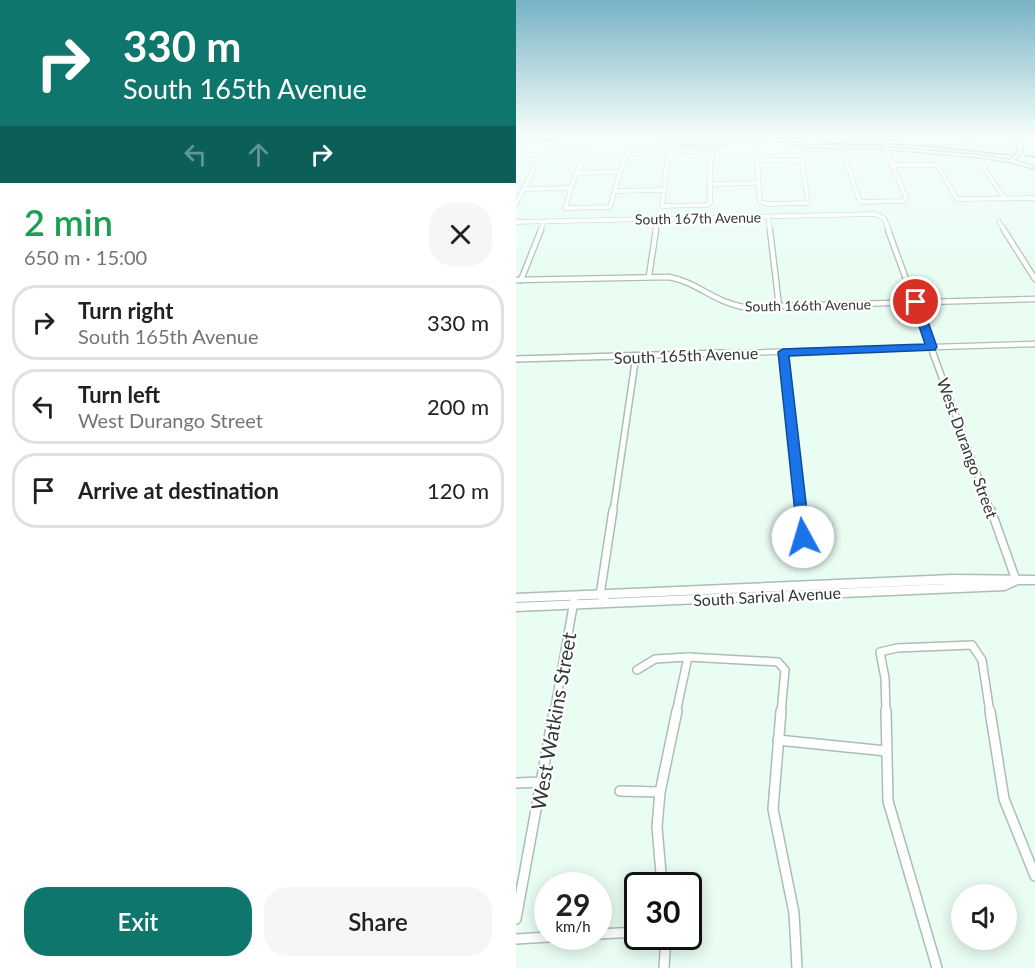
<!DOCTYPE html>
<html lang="en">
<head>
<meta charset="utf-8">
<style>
	body { margin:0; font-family:Lato,sans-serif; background:#f6f6f6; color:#202124; height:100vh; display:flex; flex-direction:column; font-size:22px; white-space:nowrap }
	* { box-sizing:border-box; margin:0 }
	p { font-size:20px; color:#757577 }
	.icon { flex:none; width:33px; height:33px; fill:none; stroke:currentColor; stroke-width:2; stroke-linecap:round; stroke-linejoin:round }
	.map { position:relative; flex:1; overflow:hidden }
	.side { display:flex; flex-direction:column; background:#fff; width:516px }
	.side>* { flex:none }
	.banner { background:#0f766e; color:#fff; overflow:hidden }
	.buttons { position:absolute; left:435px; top:884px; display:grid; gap:12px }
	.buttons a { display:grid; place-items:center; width:66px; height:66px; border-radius:50%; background:#fff; box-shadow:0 3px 15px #0003; font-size:30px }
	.speed { position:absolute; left:18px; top:872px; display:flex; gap:12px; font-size:30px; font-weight:700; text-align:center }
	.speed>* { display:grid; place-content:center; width:78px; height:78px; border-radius:50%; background:#fff; box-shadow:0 3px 15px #0003; line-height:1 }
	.speed small { font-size:15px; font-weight:400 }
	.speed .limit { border:3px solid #111; border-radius:9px; background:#fff; color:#111 }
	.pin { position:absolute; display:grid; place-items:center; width:51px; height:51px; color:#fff; margin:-26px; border:3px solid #fff; border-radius:50%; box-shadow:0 2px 6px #0007 }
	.me { position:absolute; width:66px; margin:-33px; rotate:354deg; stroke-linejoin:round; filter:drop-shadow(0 0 4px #0008) }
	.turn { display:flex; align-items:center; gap:21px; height:126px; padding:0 24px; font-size:27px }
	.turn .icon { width:78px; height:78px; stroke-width:2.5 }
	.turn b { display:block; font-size:42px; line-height:51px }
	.lanes { display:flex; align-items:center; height:57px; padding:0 24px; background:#0003; justify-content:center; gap:30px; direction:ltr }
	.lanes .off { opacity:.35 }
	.round { display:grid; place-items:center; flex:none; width:63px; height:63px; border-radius:24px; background:#f6f6f6 }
	.summary { display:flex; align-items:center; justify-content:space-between; height:102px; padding:0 24px }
	h1 { font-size:36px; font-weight:600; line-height:45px; color:#1e9e55 }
	.primary-button { display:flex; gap:12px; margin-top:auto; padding:12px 24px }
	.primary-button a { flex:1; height:69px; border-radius:24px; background:#0f766e; color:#fff; font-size:24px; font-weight:600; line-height:69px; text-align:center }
	.primary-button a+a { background:#f6f6f6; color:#202124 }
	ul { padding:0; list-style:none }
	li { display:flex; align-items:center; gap:18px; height:75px; margin:0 12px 9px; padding:0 12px; border:3px solid #e0e0e0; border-radius:24px }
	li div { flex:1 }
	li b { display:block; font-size:22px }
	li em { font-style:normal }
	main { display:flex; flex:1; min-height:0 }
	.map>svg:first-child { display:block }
	.green { fill:#b4f1d3 }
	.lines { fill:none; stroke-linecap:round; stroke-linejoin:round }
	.stream { stroke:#6fae90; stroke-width:1.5 }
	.minor-far4-casing { stroke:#abbeb4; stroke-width:5 }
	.minor-far3-casing { stroke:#abbeb4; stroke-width:7 }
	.minor-far2-casing { stroke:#abbeb4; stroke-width:8 }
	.minor-far1-casing { stroke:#abbeb4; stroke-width:10 }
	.minor-casing { stroke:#abbeb4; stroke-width:12 }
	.tertiary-casing { stroke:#abbeb4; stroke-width:3 }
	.secondary-casing { stroke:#abbeb4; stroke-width:3 }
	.minor-far4 { stroke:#fff; stroke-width:4 }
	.minor-far3 { stroke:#fff; stroke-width:4.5 }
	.minor-far2 { stroke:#fff; stroke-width:5 }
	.minor-far1 { stroke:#fff; stroke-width:7 }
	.minor { stroke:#fff; stroke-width:9 }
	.tertiary { fill:#fff; fill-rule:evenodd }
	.secondary { fill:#fff; fill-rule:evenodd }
	.route { fill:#1a73e8; stroke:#114b97; stroke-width:1.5 }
	.labels { text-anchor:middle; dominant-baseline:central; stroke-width:4.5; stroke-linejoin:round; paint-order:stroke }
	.far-street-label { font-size:14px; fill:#313835; stroke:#fff }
	.street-label { font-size:16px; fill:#313835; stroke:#fff }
	.near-street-label { font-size:20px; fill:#313835; stroke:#fff }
</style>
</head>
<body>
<main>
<section class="side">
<div class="banner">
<div class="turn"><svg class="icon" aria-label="right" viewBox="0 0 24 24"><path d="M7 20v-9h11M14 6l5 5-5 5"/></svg><div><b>330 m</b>South 165th Avenue</div></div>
<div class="lanes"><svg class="icon off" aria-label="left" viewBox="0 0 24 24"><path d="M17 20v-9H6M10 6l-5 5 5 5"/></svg><svg class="icon off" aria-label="ahead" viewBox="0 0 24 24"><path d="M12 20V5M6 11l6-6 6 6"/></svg><svg class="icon" aria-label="right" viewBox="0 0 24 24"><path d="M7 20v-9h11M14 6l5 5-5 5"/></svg></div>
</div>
<div class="summary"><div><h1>2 min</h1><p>650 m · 15:00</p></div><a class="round"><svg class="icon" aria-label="close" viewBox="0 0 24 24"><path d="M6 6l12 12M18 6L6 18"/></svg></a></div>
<ul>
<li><svg class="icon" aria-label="right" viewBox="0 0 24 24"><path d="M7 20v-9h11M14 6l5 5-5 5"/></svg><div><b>Turn right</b><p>South 165th Avenue</p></div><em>330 m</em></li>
<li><svg class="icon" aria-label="left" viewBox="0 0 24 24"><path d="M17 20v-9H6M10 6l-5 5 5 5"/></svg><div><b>Turn left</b><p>West Durango Street</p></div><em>200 m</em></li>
<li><svg class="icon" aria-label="arrive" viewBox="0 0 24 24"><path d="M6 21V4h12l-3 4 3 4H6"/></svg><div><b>Arrive at destination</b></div><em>120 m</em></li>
</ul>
<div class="primary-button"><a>Exit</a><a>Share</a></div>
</section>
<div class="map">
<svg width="519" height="968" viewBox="0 0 519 968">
	<rect width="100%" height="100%" fill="#e9fdf3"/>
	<path class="green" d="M138,134H226L250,139L240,145L225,141L193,150H159L161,143L139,141Z"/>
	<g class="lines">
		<g class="stream">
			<path d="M292,134C315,149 352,143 378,144C417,146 456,151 494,155"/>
			<path d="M510,156L519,157"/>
		</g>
		<g class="minor-far4-casing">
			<g id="minor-far4">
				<path d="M69,134L74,139V147L60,173L49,208L94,207L107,162L116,146V134"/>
				<path d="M370,134L505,146"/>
				<path d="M1,140L6,134"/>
				<path d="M326,148L344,202L388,201L390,198L370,148"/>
				<path d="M114,150L156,151"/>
				<path d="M156,151L197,152L194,166V203L192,205L146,206L151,162Z"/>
				<path d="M0,159L24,160"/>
				<path d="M241,160L286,161L292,203L251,204L244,202L240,147L260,134"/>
				<path d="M471,161L468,168L489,199"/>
				<path d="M375,165H421L441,199L519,198"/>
				<path d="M60,173L104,172"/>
				<path d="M195,184L242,183"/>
				<path d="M7,189L55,188"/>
				<path d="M99,191L147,190"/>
				<path d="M0,204L19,167L31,152H71"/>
				<path d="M252,217L254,231"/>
				<path d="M0,222L359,214L368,218L373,231"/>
				<path d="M483,222L489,231"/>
				<path d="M24,231L28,222"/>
				<path d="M139,231L141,219"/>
			</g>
		</g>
		<g class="minor-far3-casing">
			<g id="minor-far3">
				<path d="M254,230L263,306"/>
				<path d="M372,230L418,355"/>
				<path d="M488,230L519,279"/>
				<path d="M133,276L140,230"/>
				<path d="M0,280L153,277C181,282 198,302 227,307L519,299"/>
				<path d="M5,280L25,230"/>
				<path d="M267,352V355"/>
				<path d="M155,355L519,344"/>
			</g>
		</g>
		<g class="minor-far2-casing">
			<g id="minor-far2">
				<path d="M267,353L284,512"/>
				<path d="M417,353L475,512"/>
				<path d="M0,359L207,353"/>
				<path d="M97,512L120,356"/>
			</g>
		</g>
		<g class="minor-far1-casing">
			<g id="minor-far1">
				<path d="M284,510L287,537"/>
				<path d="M475,510L500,580"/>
				<path d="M91,603L84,595L97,510"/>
				<path d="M121,670L139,659L172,657L262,662L269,670L265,713"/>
				<path d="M38,713L58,601"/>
				<path d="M160,713L172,657"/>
				<path d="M370,713L369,678L364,652L381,648L456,645L466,660L474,713"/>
			</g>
		</g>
		<g class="minor-casing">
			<g id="minor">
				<path d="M265,711L257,809L278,913L281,968"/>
				<path d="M370,711L372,801L421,968"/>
				<path d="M474,711L488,799L519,876"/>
				<path d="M262,740L370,751"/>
				<path d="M0,783L27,782"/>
				<path d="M104,791L144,792"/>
				<path d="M146,885L141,827L144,792L161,711"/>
				<path d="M0,919L38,711"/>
				<path d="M82,934L122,932"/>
				<path d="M0,939L50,936"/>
				<path d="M148,968L150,936"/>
			</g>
		</g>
		<g class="tertiary-casing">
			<g id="tertiary">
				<path d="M60,134H68L32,140L0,141V139L32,138Z"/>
				<path d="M231,134H237L292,145L370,147L461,155L494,160L502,152L503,134H507L506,152L498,160L519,167V169L495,162L461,157L370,149L292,147Z"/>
			</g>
		</g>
		<g class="secondary-casing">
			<path id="secondary" d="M437,575L519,576V584H502L489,590L0,611V603L454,583L0,602V594Z"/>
		</g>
		<use href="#minor-far4" class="minor-far4"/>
		<use href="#minor-far3" class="minor-far3"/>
		<use href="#minor-far2" class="minor-far2"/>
		<use href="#minor-far1" class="minor-far1"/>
		<use href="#minor" class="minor"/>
		<use href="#tertiary" class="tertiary"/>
		<use href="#secondary" class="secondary"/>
	</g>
	<linearGradient id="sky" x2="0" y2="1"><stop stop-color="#77b2c5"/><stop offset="0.5" stop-color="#f5fefa"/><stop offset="1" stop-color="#f5fefa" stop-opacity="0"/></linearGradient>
	<rect width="519" height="269" fill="url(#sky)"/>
	<path class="route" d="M396,300L405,302L421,347L419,350L273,356L294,537L292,541H282L262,352L267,349L409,344L395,302Z"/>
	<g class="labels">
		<g class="far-street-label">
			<text transform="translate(182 218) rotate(-1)">South 167th Avenue</text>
			<text transform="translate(292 305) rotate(-1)">South 166th Avenue</text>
		</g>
		<g class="street-label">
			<text transform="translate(170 355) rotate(-2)">South 165th Avenue</text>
			<text transform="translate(452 448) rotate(70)">West Durango Street</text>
			<text transform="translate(251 596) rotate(-3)">South Sarival Avenue</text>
		</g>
		<g class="near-street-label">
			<text transform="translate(37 721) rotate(-80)">West Watkins Street</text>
		</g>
	</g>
</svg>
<div class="buttons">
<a><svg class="icon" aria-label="sound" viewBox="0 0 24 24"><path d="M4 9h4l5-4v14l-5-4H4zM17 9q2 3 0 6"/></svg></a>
</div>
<div class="speed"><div>29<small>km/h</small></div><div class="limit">30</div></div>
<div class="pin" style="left:400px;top:302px;background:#d93025"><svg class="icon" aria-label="arrive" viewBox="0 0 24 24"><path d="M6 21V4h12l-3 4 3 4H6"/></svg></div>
<svg class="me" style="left:287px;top:537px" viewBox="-20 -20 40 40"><circle r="19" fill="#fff"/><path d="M0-13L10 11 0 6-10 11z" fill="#1a73e8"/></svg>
</div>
</main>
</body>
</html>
